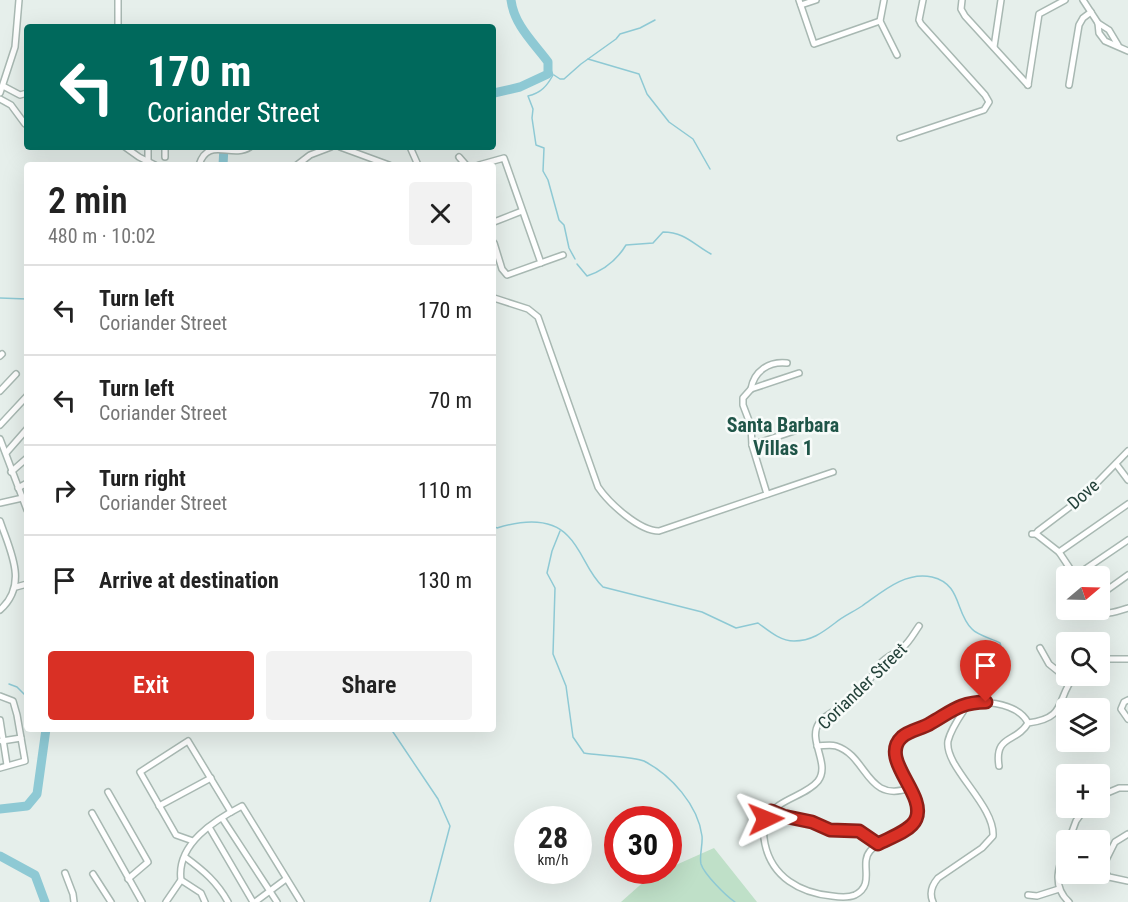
<!DOCTYPE html>
<html lang="en">
<head>
<meta charset="utf-8">
<style>
	body { margin:0; font-family:"Roboto Condensed",sans-serif; background:#f2f2f2; color:#222; height:100vh; display:flex; flex-direction:column; font-size:22px; white-space:nowrap }
	* { box-sizing:border-box; margin:0 }
	p { font-size:20px; color:#767676 }
	.icon { flex:none; width:33px; height:33px; fill:none; stroke:currentColor; stroke-width:2; stroke-linecap:round; stroke-linejoin:round }
	.map { position:relative; flex:1; overflow:hidden }
	.side { position:absolute; left:24px; top:162px; width:472px; height:570px; display:flex; flex-direction:column; background:#fff; border-radius:6px; box-shadow:0 6px 24px #0002 }
	.side>* { flex:none }
	.guide { position:absolute; left:24px; top:24px; width:472px; height:126px; border-radius:6px; box-shadow:0 6px 24px #0002; background:#00695c; color:#fff; overflow:hidden }
	.needle { width:39px; rotate:71deg }
	.tools { position:absolute; left:1056px; top:566px; display:grid; gap:12px }
	.tools a { display:grid; place-items:center; width:54px; height:54px; border-radius:6px; background:#fff; box-shadow:0 6px 24px #0002; font-size:30px }
	.speed { position:absolute; left:514px; top:806px; display:flex; gap:12px; font-size:30px; font-weight:700; text-align:center }
	.speed>* { display:grid; place-content:center; width:78px; height:78px; border-radius:50%; background:#fff; box-shadow:0 6px 24px #0002; line-height:1 }
	.speed small { font-size:15px; font-weight:400 }
	.speed .limit { border:9px solid #d22; background:#fff; color:#111 }
	.pin { position:absolute; display:grid; place-items:center; width:51px; height:51px; color:#fff; margin:-62px -26px; border-radius:50% 50% 50% 0; rotate:-45deg; box-shadow:0 0 6px #0007 }
	.pin .icon { rotate:45deg }
	.me { position:absolute; width:66px; margin:-33px; rotate:88deg; stroke-linejoin:round; filter:drop-shadow(0 0 4px #0008) }
	.turn { display:flex; align-items:center; gap:21px; height:126px; padding:0 24px; font-size:27px }
	.turn .icon { width:78px; height:78px; stroke-width:2.5 }
	.turn b { display:block; font-size:42px; line-height:51px }
	.round { display:grid; place-items:center; flex:none; width:63px; height:63px; border-radius:6px; background:#f2f2f2 }
	.headline { display:flex; align-items:center; justify-content:space-between; height:102px; padding:0 24px }
	h1 { font-size:36px; font-weight:600; line-height:45px }
	.cta { display:flex; gap:12px; margin-top:auto; padding:12px 24px }
	.cta a { flex:1; height:69px; border-radius:6px; background:#d93025; color:#fff; font-size:24px; font-weight:600; line-height:69px; text-align:center }
	.cta a+a { background:#f2f2f2; color:#222 }
	ul { padding:0; list-style:none }
	li { display:flex; align-items:center; gap:18px; height:90px; padding:0 24px; border-top:2px solid #e0e0e0 }
	li div { flex:1 }
	li b { display:block; font-size:22px }
	li em { font-style:normal }
	.map>svg:first-child { display:block }
	.green { fill:#bfe0c8 }
	.lines { fill:none; stroke-linecap:round; stroke-linejoin:round }
	.stream { stroke:#8ec9d4; stroke-width:1.5 }
	.river { stroke:#8ec9d4; stroke-width:9 }
	.minor-casing { stroke:#a8b8b2; stroke-width:8 }
	.minor { stroke:#fff; stroke-width:5 }
	.route-casing { stroke:#8d1f18; stroke-width:15 }
	.route { stroke:#d93025; stroke-width:10 }
	.labels { text-anchor:middle; dominant-baseline:central; stroke-width:5; stroke-linejoin:round; paint-order:stroke }
	.street-label { font-size:18px; fill:#24423a; stroke:#f7fbf9 }
	.neighbourhood-label { font-size:20px; font-weight:bold; fill:#1f5548; stroke:#f7fbf9 }
</style>
</head>
<body>
<div class="map">
<svg width="1128" height="902" viewBox="0 0 1128 902">
	<rect width="100%" height="100%" fill="#e6efeb"/>
	<path class="green" d="M714,848L757,902H621L648,878L669,870V868Z"/>
	<g class="lines">
		<g class="stream">
			<path d="M588,59L639,74L647,94L669,122L693,139L710,169"/>
			<path d="M548,62L553,75C547,86 541,93 528,96L533,109L532,118L536,145L544,148L543,171L548,180L559,220L564,225L569,248L575,259"/>
			<path d="M554,75L560,79H564L581,64L616,39L620,34L640,28L655,20"/>
			<path d="M577,264L587,276C605,270 617,260 626,245L653,243L663,232C685,232 694,245 711,254"/>
			<path d="M0,298L27,299"/>
			<path d="M494,526L497,528C520,521 550,517 568,536C583,551 587,572 603,587L702,612L736,628L758,623C769,631 780,641 794,641C811,641 822,633 835,623C843,616 853,612 862,606C882,592 905,571 932,577C962,584 955,613 972,629C977,635 993,639 1000,643L1007,668"/>
			<path d="M560,531L552,551L547,573L555,588L553,654L566,686L573,737L584,753C596,755 636,757 644,761C671,775 698,805 702,836C703,845 699,856 701,864C704,874 726,896 735,902"/>
			<path d="M9,684L17,687L27,697"/>
			<path d="M391,729L438,799L450,826L430,902"/>
		</g>
		<g class="river">
			<path d="M494,93L520,87L548,74V62C534,43 514,25 511,0"/>
			<path d="M223,165L224,147"/>
			<path d="M0,809L27,806L37,794L46,729"/>
			<path d="M0,856L35,875L45,902"/>
		</g>
		<g class="minor-casing">
			<g id="minor">
				<path d="M799,0L814,44L880,21"/>
				<path d="M884,0L880,21L897,55"/>
				<path d="M962,0L961,9L965,16L1028,85"/>
				<path d="M1083,0L1098,23L1099,33L1105,41L1128,51"/>
				<path d="M801,5L816,0"/>
				<path d="M1098,23L1109,30L1118,45"/>
				<path d="M118,27V0"/>
				<path d="M994,47L1001,0"/>
				<path d="M1028,85L1039,14L1065,0"/>
				<path d="M1069,85L1079,25L1083,18L1091,12"/>
				<path d="M3,86L20,95L27,93"/>
				<path d="M0,93L15,47L19,0"/>
				<path d="M0,99L11,105L25,124L27,123"/>
				<path d="M900,138L984,110L989,102L985,95L921,24L919,20L923,0"/>
				<path d="M125,147L139,157L155,165"/>
				<path d="M148,147V161"/>
				<path d="M340,147L389,165"/>
				<path d="M410,147L418,165"/>
				<path d="M165,157V147"/>
				<path d="M459,157L466,165"/>
				<path d="M199,165C208,136 231,159 250,147"/>
				<path d="M297,165L310,155L331,147"/>
				<path d="M479,165L504,158L541,263"/>
				<path d="M494,222L522,211"/>
				<path d="M494,243L502,269L507,275L563,255"/>
				<path d="M494,298L528,309L538,317L598,487C609,503 639,531 659,531L833,472"/>
				<path d="M0,356L2,354"/>
				<path d="M751,389C754,371 769,361 787,363"/>
				<path d="M0,391L16,374"/>
				<path d="M0,425L27,396"/>
				<path d="M0,439L27,510"/>
				<path d="M752,445L815,424"/>
				<path d="M6,453L27,429"/>
				<path d="M1116,464L1128,480"/>
				<path d="M11,472L27,458"/>
				<path d="M18,488L27,483"/>
				<path d="M767,494L752,445L751,426L743,405V398L751,389L799,373"/>
				<path d="M0,503L27,497"/>
				<path d="M0,521C10,551 29,584 0,610"/>
				<path d="M1032,534H1036L1059,552L1075,576L1128,540"/>
				<path d="M1036,534L1038,531L1083,497L1128,451"/>
				<path d="M1059,552L1128,504"/>
				<path d="M16,587L27,584"/>
				<path d="M1100,595L1128,575"/>
				<path d="M1091,609C1102,617 1116,612 1128,608"/>
				<path d="M919,626C914,633 909,643 902,648C895,654 886,656 880,664C872,675 866,688 856,697C845,707 827,712 819,723C807,740 831,764 818,781C806,796 777,799 767,818C762,826 763,835 765,844C772,877 800,893 832,896C839,897 848,898 855,895C876,884 859,864 870,851C881,838 903,833 916,820C922,793 890,771 897,747C901,732 918,731 930,724C939,719 947,711 957,706C976,698 1018,702 1028,723"/>
				<path d="M1040,648L1049,664L1070,681"/>
				<path d="M1100,659H1128"/>
				<path d="M0,696L13,701L17,715L25,761L0,768"/>
				<path d="M1128,700L1124,702L1121,709L1128,719"/>
				<path d="M0,720L7,765"/>
				<path d="M2,741L21,738"/>
				<path d="M817,746C823,746 830,744 836,746C868,756 866,804 910,788"/>
				<path d="M999,766C994,734 1017,743 1028,723C1068,718 1055,700 1075,675"/>
				<path d="M108,792L148,862L128,879"/>
				<path d="M1100,796L1119,788H1128"/>
				<path d="M159,806L211,778"/>
				<path d="M771,811L783,816L812,822L829,830L859,831L878,844"/>
				<path d="M92,813L142,902"/>
				<path d="M222,818L277,902"/>
				<path d="M209,827L253,902"/>
				<path d="M1128,834L1115,842L1104,864V871L1109,877L1128,881"/>
				<path d="M1069,840L1076,821L1086,807"/>
				<path d="M193,841L176,835L140,772L188,741L231,812"/>
				<path d="M1066,846C1059,865 1051,886 1069,902"/>
				<path d="M185,857C204,871 217,882 228,902"/>
				<path d="M65,873L73,894L74,902"/>
				<path d="M93,874L111,902"/>
				<path d="M181,880L201,893L205,902"/>
				<path d="M1028,895L1037,896L1059,889"/>
				<path d="M166,902L181,880C176,844 215,820 242,806L301,902"/>
				<path d="M255,902L286,879"/>
				<path d="M933,902C929,893 932,885 938,878L982,848L993,836C995,805 944,767 948,741C951,728 961,715 968,704"/>
			</g>
		</g>
		<use href="#minor" class="minor"/>
	</g>
	<g class="lines">
		<g class="route-casing">
			<path id="route" d="M766,819L771,811L783,816L812,822L830,830L859,831L878,844C889,838 911,831 916,819C927,794 878,759 902,737C910,730 922,729 931,723C952,711 961,702 986,702"/>
		</g>
		<use href="#route" class="route"/>
	</g>
	<g class="labels">
		<g class="street-label">
			<text transform="translate(1083 494) rotate(-42)">Dove</text>
			<text transform="translate(862 686) rotate(-44)">Coriander Street</text>
		</g>
		<g class="neighbourhood-label">
			<text x="783" y="425">Santa Barbara<tspan x="783" dy="23">Villas 1</tspan></text>
		</g>
	</g>
</svg>
<div class="tools">
<a><svg class="needle" viewBox="-14 -14 28 28"><path d="M0-13l5 13h-10z" fill="#e53935"/><path d="M0 13l5-13h-10z" fill="#767676"/></svg></a>
<a><svg class="icon" aria-label="search" viewBox="0 0 24 24"><circle cx="10" cy="10" r="6"/><path d="M15 15l6 6"/></svg></a>
<a><svg class="icon" aria-label="layers" viewBox="0 0 24 24"><path d="M12 4l9 5-9 5-9-5zM3 14l9 5 9-5"/></svg></a>
<a>+</a>
<a>−</a>
</div>
<div class="speed"><div>28<small>km/h</small></div><div class="limit">30</div></div>
<div class="pin" style="left:986px;top:702px;background:#d93025"><svg class="icon" aria-label="arrive" viewBox="0 0 24 24"><path d="M6 21V4h12l-3 4 3 4H6"/></svg></div>
<svg class="me" style="left:766px;top:819px" viewBox="-20 -20 40 40"><path d="M0-17L14 15 0 8-14 15z" fill="#d93025" stroke="#fff" stroke-width="4"/></svg>
<div class="guide">
<div class="turn"><svg class="icon" aria-label="left" viewBox="0 0 24 24"><path d="M17 20v-9H6M10 6l-5 5 5 5"/></svg><div><b>170 m</b>Coriander Street</div></div>
</div>
<section class="side">
<div class="headline"><div><h1>2 min</h1><p>480 m · 10:02</p></div><a class="round"><svg class="icon" aria-label="close" viewBox="0 0 24 24"><path d="M6 6l12 12M18 6L6 18"/></svg></a></div>
<ul>
<li><svg class="icon" aria-label="left" viewBox="0 0 24 24"><path d="M17 20v-9H6M10 6l-5 5 5 5"/></svg><div><b>Turn left</b><p>Coriander Street</p></div><em>170 m</em></li>
<li><svg class="icon" aria-label="left" viewBox="0 0 24 24"><path d="M17 20v-9H6M10 6l-5 5 5 5"/></svg><div><b>Turn left</b><p>Coriander Street</p></div><em>70 m</em></li>
<li><svg class="icon" aria-label="right" viewBox="0 0 24 24"><path d="M7 20v-9h11M14 6l5 5-5 5"/></svg><div><b>Turn right</b><p>Coriander Street</p></div><em>110 m</em></li>
<li><svg class="icon" aria-label="arrive" viewBox="0 0 24 24"><path d="M6 21V4h12l-3 4 3 4H6"/></svg><div><b>Arrive at destination</b></div><em>130 m</em></li>
</ul>
<div class="cta"><a>Exit</a><a>Share</a></div>
</section>
</div>
</body>
</html>
